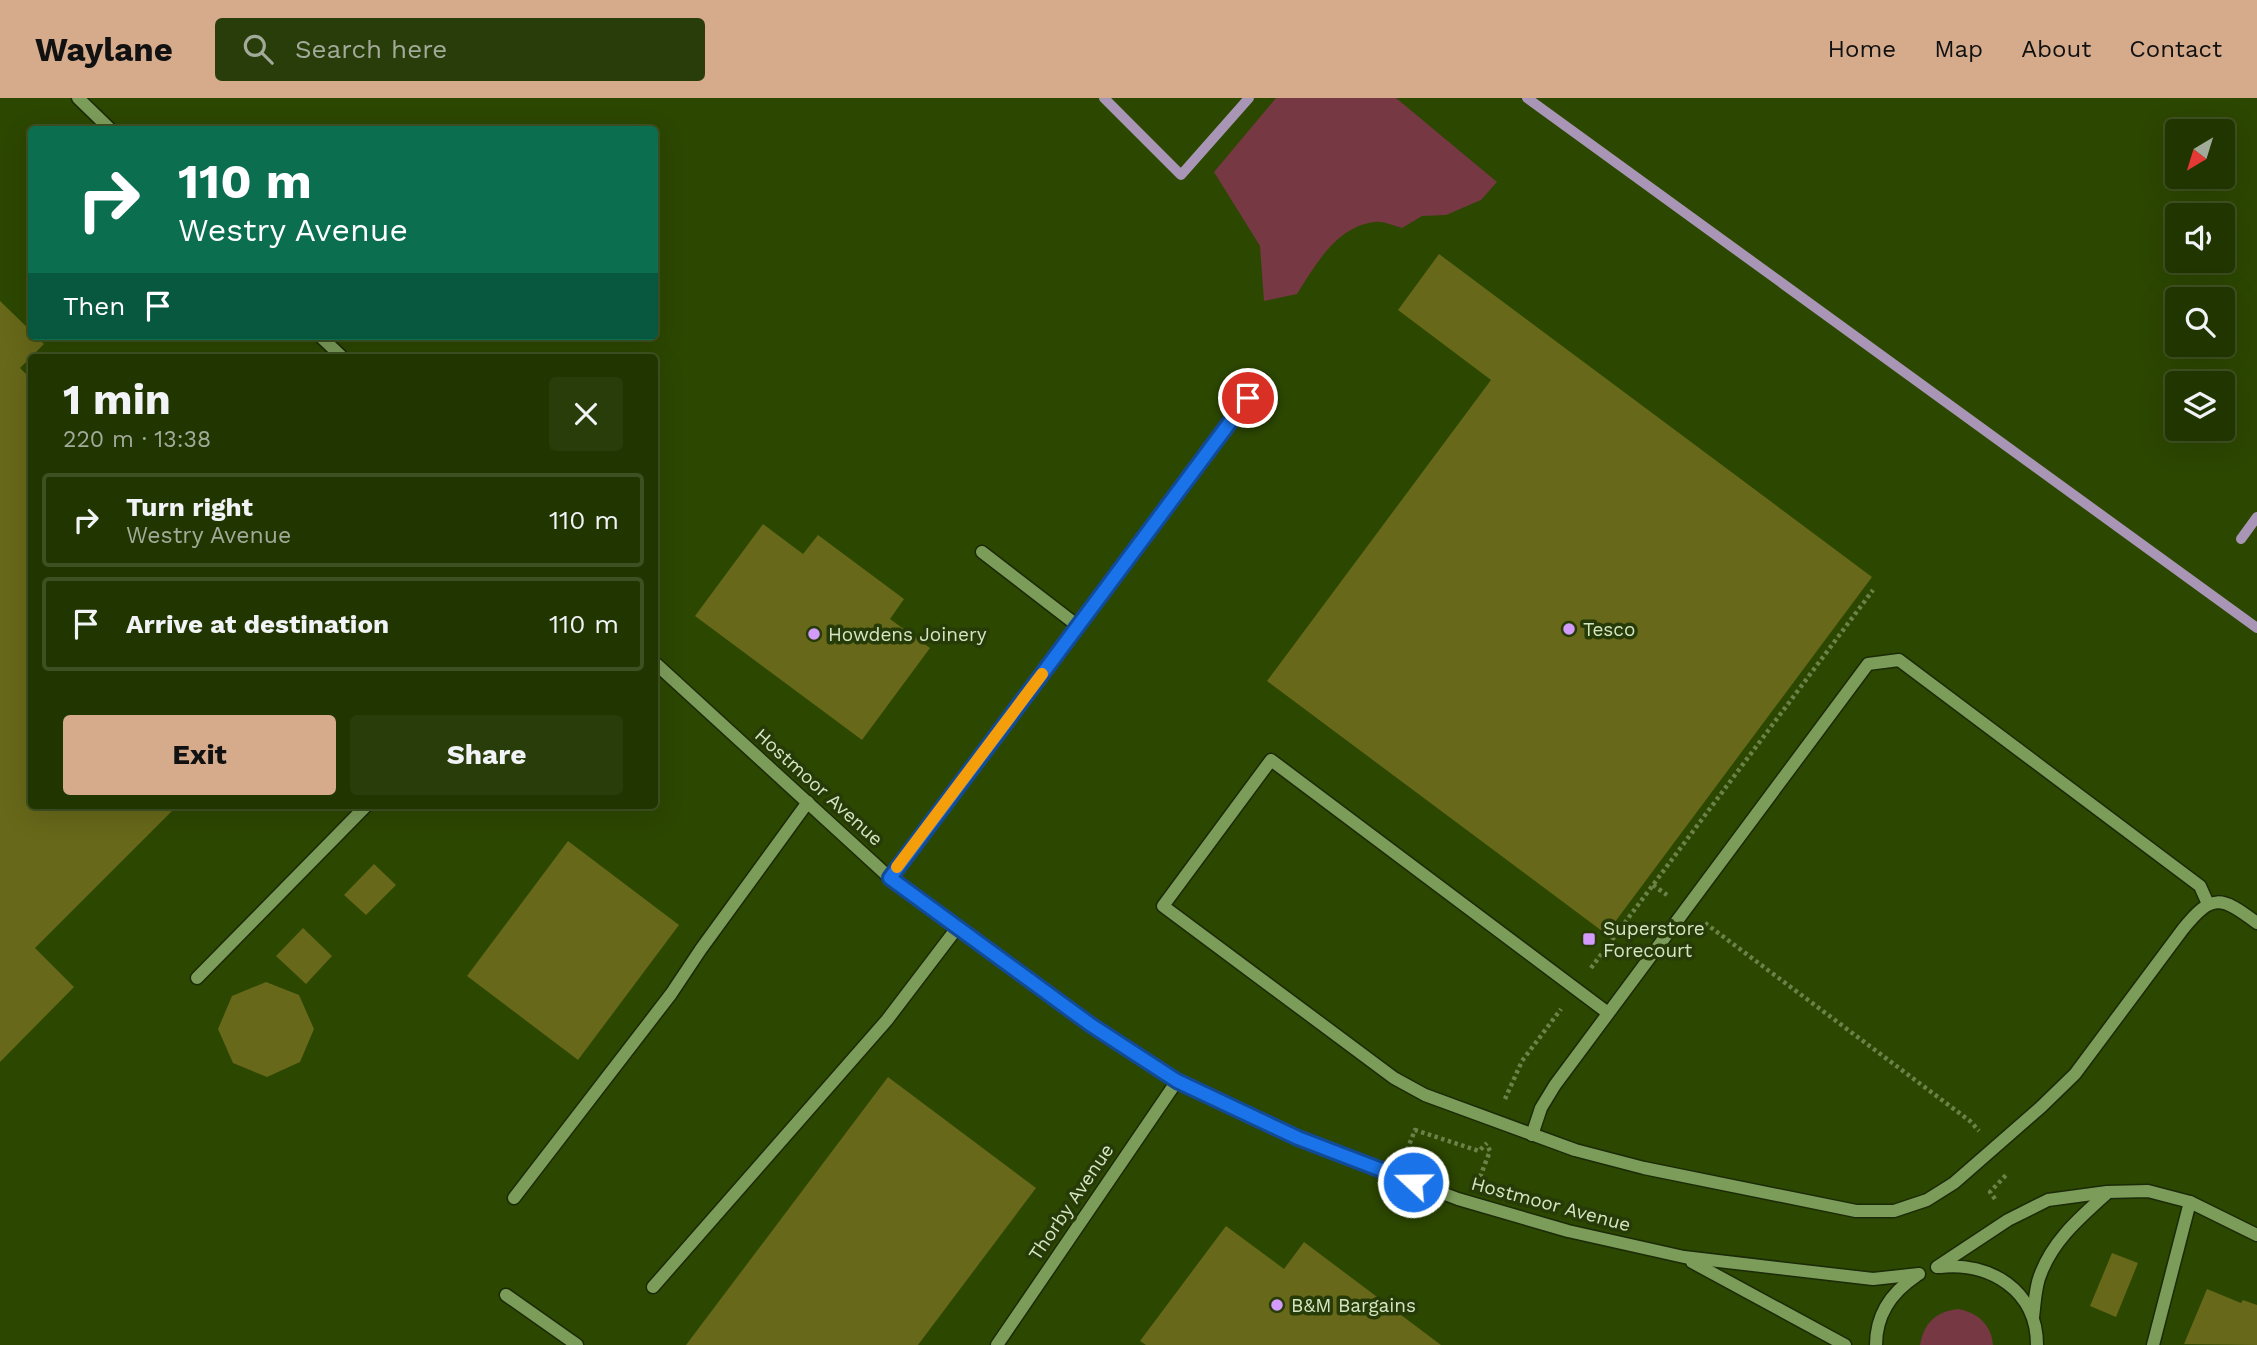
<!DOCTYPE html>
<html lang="en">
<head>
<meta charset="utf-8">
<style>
	body { margin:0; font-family:"Work Sans",sans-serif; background:#293d0a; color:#f1f3f6; height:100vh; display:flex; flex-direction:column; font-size:26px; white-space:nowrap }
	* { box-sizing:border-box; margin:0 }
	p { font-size:23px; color:#a2ab99 }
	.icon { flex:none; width:38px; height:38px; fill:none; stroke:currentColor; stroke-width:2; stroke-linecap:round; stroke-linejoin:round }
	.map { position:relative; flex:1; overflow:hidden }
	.details { position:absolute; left:28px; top:256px; width:630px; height:455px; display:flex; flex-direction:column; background:#213500; border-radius:7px; box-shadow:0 7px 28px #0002,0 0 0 2px #3e5022 }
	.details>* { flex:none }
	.guide { position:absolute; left:28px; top:28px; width:630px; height:214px; border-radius:7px; box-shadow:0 7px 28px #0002,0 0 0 2px #3e5022; background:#0b6e4f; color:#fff; overflow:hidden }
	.needle { width:46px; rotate:218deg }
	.controls { position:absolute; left:2165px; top:21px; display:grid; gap:14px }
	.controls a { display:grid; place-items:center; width:70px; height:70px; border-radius:7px; background:#213500; box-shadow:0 7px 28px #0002,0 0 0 2px #3e5022; font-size:35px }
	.pin { position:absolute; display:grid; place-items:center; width:60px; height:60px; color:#fff; margin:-30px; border:4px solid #fff; border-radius:50%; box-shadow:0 2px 7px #0007 }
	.me { position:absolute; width:77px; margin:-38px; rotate:291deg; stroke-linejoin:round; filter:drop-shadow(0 0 5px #0008) }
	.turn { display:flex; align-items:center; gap:24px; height:147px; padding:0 35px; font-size:32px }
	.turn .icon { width:91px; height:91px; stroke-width:2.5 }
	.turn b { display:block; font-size:49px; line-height:60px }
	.then { display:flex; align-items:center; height:66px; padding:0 35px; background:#0003; gap:14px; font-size:26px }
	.round { display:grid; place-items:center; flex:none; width:74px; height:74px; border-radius:7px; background:#293d0a }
	.headline { display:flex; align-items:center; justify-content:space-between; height:119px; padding:0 35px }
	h1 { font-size:42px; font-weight:700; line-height:52px }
	.action { display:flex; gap:14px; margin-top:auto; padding:14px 35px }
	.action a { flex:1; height:80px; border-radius:7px; background:#d6ab8b; color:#111; font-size:28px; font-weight:700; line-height:80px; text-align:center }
	.action a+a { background:#293d0a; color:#f1f3f6 }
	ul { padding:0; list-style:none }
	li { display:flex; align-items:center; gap:21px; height:94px; margin:0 14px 10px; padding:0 21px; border:4px solid #3e5022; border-radius:7px }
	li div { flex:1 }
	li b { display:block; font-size:26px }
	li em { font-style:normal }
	header { display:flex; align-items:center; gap:42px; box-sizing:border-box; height:98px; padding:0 35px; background:#d6ab8b; color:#111 }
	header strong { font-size:33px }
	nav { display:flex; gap:38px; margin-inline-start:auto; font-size:24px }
	.search { width:490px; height:63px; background:#293d0a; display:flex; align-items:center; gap:18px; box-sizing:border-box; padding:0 24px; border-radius:7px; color:#a2ab99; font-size:26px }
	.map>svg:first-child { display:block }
	.green { fill:#763843 }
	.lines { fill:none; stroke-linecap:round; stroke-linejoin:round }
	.stream { stroke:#a996b6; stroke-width:10 }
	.building { fill:#676819 }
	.minor-casing { stroke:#1b2a07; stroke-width:15 }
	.path { stroke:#6b8249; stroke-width:4.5; stroke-dasharray:3.5 3.5; stroke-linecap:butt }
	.minor { stroke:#7c9c5a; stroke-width:12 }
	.route-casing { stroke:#114b97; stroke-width:18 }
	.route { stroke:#1a73e8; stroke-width:12 }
	.slow { stroke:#f59e0b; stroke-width:12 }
	.poi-dot { fill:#d39cfc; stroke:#263b07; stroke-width:2.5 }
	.labels { text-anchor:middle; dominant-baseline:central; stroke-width:7; stroke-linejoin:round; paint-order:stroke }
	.poi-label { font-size:19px; fill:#d5e6c4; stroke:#263b07; text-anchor:start }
	.street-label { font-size:19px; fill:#d5e6c4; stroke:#263b07 }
</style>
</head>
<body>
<header>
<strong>Waylane</strong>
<div class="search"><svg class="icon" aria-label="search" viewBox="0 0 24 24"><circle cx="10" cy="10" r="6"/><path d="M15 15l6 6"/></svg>Search here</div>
<nav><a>Home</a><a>Map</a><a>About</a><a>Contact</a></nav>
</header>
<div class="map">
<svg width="2257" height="1247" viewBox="0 0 2257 1247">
	<rect width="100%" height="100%" fill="#2c4700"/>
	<g class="green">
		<path d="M1276,0H1396L1497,84L1481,102L1446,117L1422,118L1402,130C1394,128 1384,123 1375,124C1337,128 1316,166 1297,196L1264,203L1260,148L1214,74Z"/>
		<path d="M1958,1211C1978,1215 1991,1226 1993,1247H1920C1924,1225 1935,1214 1958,1211Z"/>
	</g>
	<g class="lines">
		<g class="stream">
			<path d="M1104,0L1181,77L1249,0"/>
			<path d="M1527,0L2257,530"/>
			<path d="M2241,441L2257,419"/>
		</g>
	</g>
	<g class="building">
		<path d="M1439,156L1872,479L1606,836L1267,583L1491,282L1398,212Z"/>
		<path d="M0,203L32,234V238H35L44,246L20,270L32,282V707H178L35,850L74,889L0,964Z"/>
		<path d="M763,426L803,456L818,437L904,501L890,521L930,550L862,642L695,518Z"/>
		<path d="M568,743L679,827L578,962L467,878Z"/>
		<path d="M374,766L396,787L366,817L344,797Z"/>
		<path d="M303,830L332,858L306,886L276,858Z"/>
		<path d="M266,884L299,897L314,931L300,964L267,979L233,965L218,931L232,898Z"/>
		<path d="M888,979L1036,1090L918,1247H686Z"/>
		<path d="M1226,1128L1284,1171L1304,1144L1441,1247H1146L1140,1243Z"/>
		<path d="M2112,1155L2138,1165L2116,1219L2090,1208Z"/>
		<path d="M2207,1191L2241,1205L2243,1202L2257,1207V1247L2184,1246Z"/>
	</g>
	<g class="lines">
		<g class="minor-casing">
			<g id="minor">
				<path d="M78,0L111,32"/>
				<path d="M320,238L342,259"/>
				<path d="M982,454L1078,528"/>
				<path d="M654,564L890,780L1091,927L1177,983L1298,1040L1458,1101L1568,1133L1684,1159L1873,1181L1919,1176"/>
				<path d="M890,780L1262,281"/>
				<path d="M197,880L367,707"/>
				<path d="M1608,915L1271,662L1163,808L1394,980L1425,997L1575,1052L1644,1070L1856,1113H1894L1927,1102L1954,1085L2041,1009L2075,976L2183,831C2212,795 2221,798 2257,825"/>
				<path d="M1532,1037L1541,1010L1555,987L1868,566L1899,562L2200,788L2208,806"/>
				<path d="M514,1100L671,896L701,851L808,704"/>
				<path d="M1692,1164L1845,1247"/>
				<path d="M1937,1169L2008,1122L2048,1102L2107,1094L2148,1093L2190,1104L2257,1137"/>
				<path d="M1940,1169C1990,1164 2037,1192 2037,1247"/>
				<path d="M653,1189L887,922L957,830"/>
				<path d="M506,1197L577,1247"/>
				<path d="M2033,1219C2035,1205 2035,1188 2041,1175C2054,1141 2081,1119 2107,1095"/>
				<path d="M997,1247L1177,983"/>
				<path d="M1876,1247C1876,1216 1892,1194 1916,1178"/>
				<path d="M2153,1247L2190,1104"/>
			</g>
		</g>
		<g class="path">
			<path d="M1653,787L1667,797"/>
			<path d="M1705,825L1970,1023L1979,1033"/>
			<path d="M1591,870L1873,492"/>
			<path d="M1505,1001L1522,963L1561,911"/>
			<path d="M1407,1052L1415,1032L1479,1053L1487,1045"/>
			<path d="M1480,1079L1490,1053L1487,1047"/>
			<path d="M1995,1101L1990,1094L2007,1076"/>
		</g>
		<use href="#minor" class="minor"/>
	</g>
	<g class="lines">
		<g class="route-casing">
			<path id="route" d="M1248,300L890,780L1091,927L1177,983L1298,1040L1413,1084"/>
		</g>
		<use href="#route" class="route"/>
		<path class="slow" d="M897,769L1042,576"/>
	</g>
	<g class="poi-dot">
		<circle cx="1569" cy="531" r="7"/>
		<circle cx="814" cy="536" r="7"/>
		<rect x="1582" y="834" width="14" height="14" rx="3.5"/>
		<circle cx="1277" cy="1207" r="7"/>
	</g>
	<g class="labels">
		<g class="poi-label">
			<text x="1583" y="531">Tesco</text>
			<text x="828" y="536">Howdens Joinery</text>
			<text x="1603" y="830">Superstore<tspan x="1603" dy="22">Forecourt</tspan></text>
			<text x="1291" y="1207">B&amp;M Bargains</text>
		</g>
		<g class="street-label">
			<text transform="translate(819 689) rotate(42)">Hostmoor Avenue</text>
			<text transform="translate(1071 1104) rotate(-56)">Thorby Avenue</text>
			<text transform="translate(1551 1106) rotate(15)">Hostmoor Avenue</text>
		</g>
	</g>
</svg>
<div class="controls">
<a><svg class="needle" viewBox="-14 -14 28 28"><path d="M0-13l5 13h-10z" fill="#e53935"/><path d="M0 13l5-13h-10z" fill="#a2ab99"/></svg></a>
<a><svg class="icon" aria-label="sound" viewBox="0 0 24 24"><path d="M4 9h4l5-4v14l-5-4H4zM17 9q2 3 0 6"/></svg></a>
<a><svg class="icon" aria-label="search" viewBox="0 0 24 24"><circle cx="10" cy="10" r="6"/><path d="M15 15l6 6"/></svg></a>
<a><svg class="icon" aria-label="layers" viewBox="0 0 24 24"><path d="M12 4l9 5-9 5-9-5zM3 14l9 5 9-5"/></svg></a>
</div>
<div class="pin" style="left:1248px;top:300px;background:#d93025"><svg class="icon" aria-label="arrive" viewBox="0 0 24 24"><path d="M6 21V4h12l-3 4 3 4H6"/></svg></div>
<svg class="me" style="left:1413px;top:1084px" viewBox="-20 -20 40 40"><circle r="17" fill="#1a73e8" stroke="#fff" stroke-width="3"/><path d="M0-11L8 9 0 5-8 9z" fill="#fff"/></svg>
<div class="guide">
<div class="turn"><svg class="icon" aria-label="right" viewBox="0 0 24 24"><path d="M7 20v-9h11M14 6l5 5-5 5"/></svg><div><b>110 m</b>Westry Avenue</div></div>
<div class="then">Then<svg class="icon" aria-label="arrive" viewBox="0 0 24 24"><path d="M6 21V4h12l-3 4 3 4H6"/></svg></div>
</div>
<section class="details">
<div class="headline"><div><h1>1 min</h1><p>220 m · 13:38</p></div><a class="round"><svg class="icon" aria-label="close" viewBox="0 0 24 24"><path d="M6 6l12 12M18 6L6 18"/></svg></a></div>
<ul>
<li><svg class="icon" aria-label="right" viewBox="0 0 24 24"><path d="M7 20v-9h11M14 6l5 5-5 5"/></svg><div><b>Turn right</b><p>Westry Avenue</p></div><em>110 m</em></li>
<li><svg class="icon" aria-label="arrive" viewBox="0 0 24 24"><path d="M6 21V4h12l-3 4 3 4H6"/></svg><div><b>Arrive at destination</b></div><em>110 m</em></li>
</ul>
<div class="action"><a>Exit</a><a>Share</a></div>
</section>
</div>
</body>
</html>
